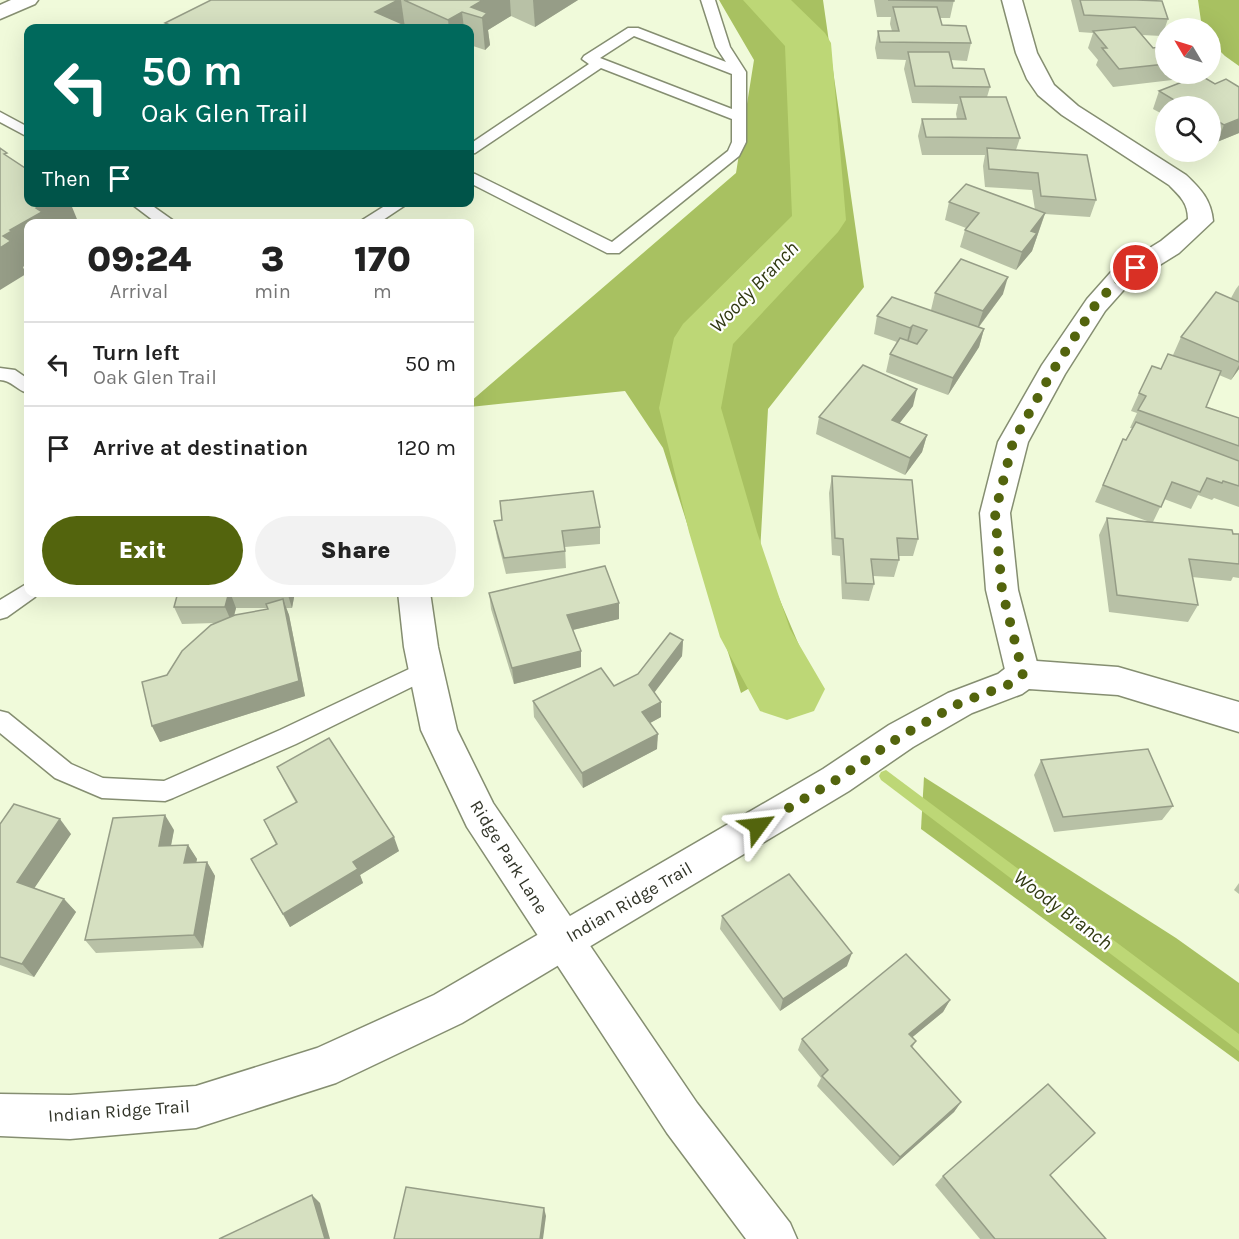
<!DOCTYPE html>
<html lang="en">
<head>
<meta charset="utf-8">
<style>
	body { margin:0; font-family:Karla,sans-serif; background:#f2f2f2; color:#222; height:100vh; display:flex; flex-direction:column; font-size:22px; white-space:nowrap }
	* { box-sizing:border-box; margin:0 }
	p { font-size:20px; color:#767676 }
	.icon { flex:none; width:33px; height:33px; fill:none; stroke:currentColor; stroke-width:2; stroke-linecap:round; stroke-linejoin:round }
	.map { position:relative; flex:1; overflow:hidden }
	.drawer { position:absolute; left:24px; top:219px; width:450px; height:378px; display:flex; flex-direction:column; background:#fff; border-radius:12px; box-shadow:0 6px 24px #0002 }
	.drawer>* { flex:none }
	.hud { position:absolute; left:24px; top:24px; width:450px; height:183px; border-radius:12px; box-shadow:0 6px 24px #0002; background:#00695c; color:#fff; overflow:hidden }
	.needle { width:39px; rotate:308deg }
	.controls { position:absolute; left:1155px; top:18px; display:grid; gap:12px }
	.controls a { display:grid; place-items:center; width:66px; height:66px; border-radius:50%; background:#fff; box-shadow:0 6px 24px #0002; font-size:30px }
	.pin { position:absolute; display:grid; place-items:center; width:51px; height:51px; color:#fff; margin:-26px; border:3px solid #fff; border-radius:50%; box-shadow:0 2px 6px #0007 }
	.me { position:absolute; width:66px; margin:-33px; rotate:60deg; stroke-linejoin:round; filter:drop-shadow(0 0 4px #0008) }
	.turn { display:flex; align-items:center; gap:21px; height:126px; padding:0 18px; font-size:27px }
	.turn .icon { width:78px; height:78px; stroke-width:2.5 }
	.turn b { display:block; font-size:42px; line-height:51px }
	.then { display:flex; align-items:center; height:57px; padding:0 18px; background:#0003; gap:12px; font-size:22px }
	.eta { display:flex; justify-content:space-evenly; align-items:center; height:102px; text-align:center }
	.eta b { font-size:36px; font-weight:800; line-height:42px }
	.button { display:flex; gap:12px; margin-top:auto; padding:12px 18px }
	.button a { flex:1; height:69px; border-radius:36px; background:#53640d; color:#fff; font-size:24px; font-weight:800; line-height:69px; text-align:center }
	.button a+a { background:#f2f2f2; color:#222 }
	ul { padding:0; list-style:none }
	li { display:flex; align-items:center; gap:18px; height:84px; padding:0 18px; border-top:2px solid #e0e0e0 }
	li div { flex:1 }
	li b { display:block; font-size:22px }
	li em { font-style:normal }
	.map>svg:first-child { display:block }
	.forest { fill:#a8c161 }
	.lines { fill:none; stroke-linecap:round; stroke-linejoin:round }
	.stream { fill:#bdd776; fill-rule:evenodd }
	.river { fill:#bdd776; fill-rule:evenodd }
	.lane-casing { stroke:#858e71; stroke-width:3 }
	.street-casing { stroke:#858e71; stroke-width:3 }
	.secondary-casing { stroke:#858e71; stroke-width:3 }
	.lane { fill:#fff; fill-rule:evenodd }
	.street { fill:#fff; fill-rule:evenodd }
	.secondary { fill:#fff; fill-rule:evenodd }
	.wall { fill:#b8c1a6; fill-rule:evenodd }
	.shaded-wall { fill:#969d87 }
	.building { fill:#d6e0c1; stroke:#969d87; stroke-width:1.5 }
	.route { stroke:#53640d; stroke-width:10; stroke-dasharray:0 18 }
	.labels { text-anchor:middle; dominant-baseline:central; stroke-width:4.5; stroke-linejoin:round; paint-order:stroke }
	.street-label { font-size:18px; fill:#313428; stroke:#fff }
	.water-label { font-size:20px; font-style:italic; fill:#313a12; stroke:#fff }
</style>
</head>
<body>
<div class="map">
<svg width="1239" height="1239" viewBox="0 0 1239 1239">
	<rect width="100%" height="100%" fill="#f0fada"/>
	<g class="forest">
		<path d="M719,0H823L864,287L768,409L760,553L804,657L741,693L663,448L625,391L470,407V402L736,173L754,60Z"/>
		<path d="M1198,0H1239V66L1225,56L1211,42L1210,28H1202Z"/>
		<path d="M924,777L1176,938L1239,983V1062L921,829Z"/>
	</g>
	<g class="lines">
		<path class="stream" d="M886,770L1239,1034V1051L881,780L879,776L881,772Z"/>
		<path class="river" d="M743,0H791L825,33L831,43L846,220L838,232L733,344L721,408L757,532L790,629L825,689L814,711L787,720L760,711L720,637L689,532L659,408L674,338L683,324L792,216L785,46Z"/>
		<g class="lane-casing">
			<g id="lane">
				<path d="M701,0H715L730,47L746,72V142L739,156L619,253H607L470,183V173L475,174L612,242L728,151L732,142V119L601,68L475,153L470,154V144L589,64L582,59L584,56L628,28H638L726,62L716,47ZM634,36L732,74V109L600,58Z"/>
				<path d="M0,112L28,127V137L0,122Z"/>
				<path d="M129,202H147L178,224H158Z"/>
				<path d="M391,202H410L377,224H356Z"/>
				<path d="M0,368L15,370L28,379V393C18,391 11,380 0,380Z"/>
				<path d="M28,583V592H38L35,597L7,617L0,619V600Z"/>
				<path d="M426,661L434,664L437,670L434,676L296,744L173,798L165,801L102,798L55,778L0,733V711L8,713L71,764L103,778L164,781L280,730Z"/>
			</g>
		</g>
		<g class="street-casing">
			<g id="street">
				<path d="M1002,0H1022L1037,53L1054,85L1078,106L1186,175C1201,189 1211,200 1213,221L1179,253L1129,284L1105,311L1065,374L1028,442L1010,513L1018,590L1040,674L1035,684L1023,688L1011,684L1006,674L986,590L980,513L998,442L1042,365L1087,299L1111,272L1161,241L1188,219C1188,203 1180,196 1169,185L1062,115L1038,95L1027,79L1016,53Z"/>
				<path d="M398,592H430L438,647L457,730L493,803L697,1103L790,1223L797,1239H746L667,1133L467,827L421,730L404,647Z"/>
			</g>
		</g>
		<g class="secondary-casing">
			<g id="secondary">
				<path d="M11,0H38L35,4L0,19V5Z"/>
				<path d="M1023,660L1118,667L1239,702V732L1118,695L1029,689L1022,694L972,713L913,747L849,791L462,1023L336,1083L196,1128L70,1139L0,1136V1094L70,1095L196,1086L317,1048L434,995L823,769L889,725L948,693L998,674L1011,664Z"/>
			</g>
		</g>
		<use href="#lane" class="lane"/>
		<use href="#street" class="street"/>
		<use href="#secondary" class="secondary"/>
	</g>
	<g class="wall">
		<path d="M211,0H578L535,27L511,16L488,30L490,45L485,50L470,45V28H167L165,23Z"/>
		<path d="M874,0H954L950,18H940L942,25L971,43L967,61L951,60L953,68L990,87L987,97L1020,138L1016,150L1096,200L1090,217L1045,214L1032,251L1016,270L960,247L965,230L966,228L945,220L949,202L1035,210L1032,190L985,187L983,166L985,155H922L918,136L922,119H957L956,114L958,104L912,103L904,69L906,60L877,59L875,48L878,31H892L890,24L891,17H877Z"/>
		<path d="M1071,0H1137L1168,19L1162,36L1142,35L1153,48L1166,46V74H1191L1189,78L1113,87L1096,65L1098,60L1088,48L1093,33L1079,32Z"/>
		<path d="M1215,84L1239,87V133L1217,142L1210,138V106H1166V116L1153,109L1159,91Z"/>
		<path d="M1239,285V369L1231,380L1219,375L1206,407L1239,418V507L1214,498L1212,500L1198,495L1191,509L1164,499L1153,522L1239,534V578L1233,577L1231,581L1192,577L1198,605L1188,622L1109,612L1099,535L1107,518L1147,521L1095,502L1123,439L1126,440L1132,428H1130L1137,413L1131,411L1139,393L1173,355L1181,337L1231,298L1236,289Z"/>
		<path d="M935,293L1003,294L979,327L984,329L979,347L948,395L886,372L890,354L897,342L874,334L877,316L931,310Z"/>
		<path d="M913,406L899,423L927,435L922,452L905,475L816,434L819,417Z"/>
		<path d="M832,476L918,539L913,556H898L899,560L894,577L873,576L874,584L869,601L842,599L840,556L832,555L829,493Z"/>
		<path d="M494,521L600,527V544L565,547L566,568L506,574L497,538Z"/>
		<path d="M178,592H295L292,608H286L289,615L305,696L160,742L152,726L167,675L215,623L182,624L174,607ZM236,608H267L268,609L234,616Z"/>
		<path d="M489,593L619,619L573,630L581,651V667L514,684L491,609Z"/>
		<path d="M683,640L682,656L654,692L661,702V717L650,723L657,749L583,788L534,717L533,701L614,686L638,674Z"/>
		<path d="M1041,760L1173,806L1162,820L1054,832L1034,775Z"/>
		<path d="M277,767L399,851L360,875L363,883L290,927L251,859L276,845L264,820L296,803L284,781Z"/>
		<path d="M0,824L71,834L34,888L64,899L76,912L34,977L0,965Z"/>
		<path d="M174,830L171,846L188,845L197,859L196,863L207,862L215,876L203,948L96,953L85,940Z"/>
		<path d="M1239,883V894L1234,890Z"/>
		<path d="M722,916L847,966L780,1011L720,929Z"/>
		<path d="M950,1000L943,1012L912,1037L916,1041L912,1048L961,1102L954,1112L893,1166L817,1086L821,1078L798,1050L802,1039Z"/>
		<path d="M1050,1175L1106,1239H980L935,1185L943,1176Z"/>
	</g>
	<g class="shaded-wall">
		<path d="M398,0H401L405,28L375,12Z"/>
		<path d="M483,0H510L511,16L488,30L490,45L485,50L482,18L471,7Z"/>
		<path d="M533,0H578L535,27Z"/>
		<path d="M462,12L464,28H449L448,20Z"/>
		<path d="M1239,119V133L1217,142L1224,125Z"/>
		<path d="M1216,120L1210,132V122Z"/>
		<path d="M47,202H70L79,224H28V261L26,262L27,264L23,267L26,274L0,290V248L3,236L36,208Z"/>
		<path d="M1045,213L1032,251L1016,270L1022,252L1031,231Z"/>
		<path d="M1008,277L1003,294L977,329L983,311Z"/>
		<path d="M913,325L908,343L906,346L910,328Z"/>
		<path d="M984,329L979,347L948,395L953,378Z"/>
		<path d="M1239,365V369L1231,380Z"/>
		<path d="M917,389L913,406L888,438L892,420Z"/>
		<path d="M927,435L922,452L905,475L910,458Z"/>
		<path d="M229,592H230L236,608L232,623L225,607Z"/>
		<path d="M287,592H295L292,608Z"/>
		<path d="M283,599L289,615L305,696L160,742L152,726Z"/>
		<path d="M619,603V619L568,631L567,615Z"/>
		<path d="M683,640L682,656L648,701L649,685Z"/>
		<path d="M581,651V667L514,684L512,668Z"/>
		<path d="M661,702V717L641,728L642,712Z"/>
		<path d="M658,734L657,749L583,788L582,773Z"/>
		<path d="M165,815L174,830L168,860L159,846Z"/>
		<path d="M60,819L71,834L29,896L17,882Z"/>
		<path d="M394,837L399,851L360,875L363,883L290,927L283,914L353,862Z"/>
		<path d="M188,845L197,859L193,877L184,863Z"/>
		<path d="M207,862L215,876L203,948L194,935Z"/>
		<path d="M64,899L76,912L34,977L22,964Z"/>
		<path d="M852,953L847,966L780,1011L783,999Z"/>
		<path d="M950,1000L943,1012L903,1045L909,1034Z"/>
		<path d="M961,1102L954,1112L893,1166L900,1157Z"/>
		<path d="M312,1195L320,1203L330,1239H325Z"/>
		<path d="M544,1208L546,1216L543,1239H540Z"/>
	</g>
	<g class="building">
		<path d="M211,0H398L375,12L412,28H177L165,23Z"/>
		<path d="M404,0H483L471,7L487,13L482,18L462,12L448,20Z"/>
		<path d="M888,0H954V1Z"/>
		<path d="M1080,0H1137L1162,1L1168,19L1084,15Z"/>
		<path d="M893,7H937L942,25L966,26L971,43L880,42L878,31H899Z"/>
		<path d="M1135,27L1153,48L1166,46V64L1119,69L1102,48H1107L1093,31Z"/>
		<path d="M908,52H949L953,68L984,69L990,87L915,86Z"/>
		<path d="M1200,75L1215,84L1226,79L1239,87V119L1224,125L1216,120L1210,122V106H1184L1159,91Z"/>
		<path d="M960,97H1006L1020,138L926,137L922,119H966Z"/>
		<path d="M0,148L7,153L4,154L28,170V202H47L36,208L42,212L10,230L12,231L3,236L11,241L0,248Z"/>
		<path d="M987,148L1087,155L1096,200L1041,196L1038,173L989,169Z"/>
		<path d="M966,184L1045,213L1031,231L1037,233L1022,252L965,230L979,213L949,202Z"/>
		<path d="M961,259L1008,277L983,311L935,293Z"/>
		<path d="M1216,292L1239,302V362L1181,337Z"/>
		<path d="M892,297L984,329L953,378L890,354L900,338L917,344L927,330L913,325L910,328L877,316Z"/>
		<path d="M1168,354L1221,371L1206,407L1239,418V446L1138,410L1146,396L1139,393L1152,366L1161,369Z"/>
		<path d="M863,365L917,389L892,420L927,435L910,458L819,417Z"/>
		<path d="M1136,422L1239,461V486L1223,481L1222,483L1207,478L1200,492L1172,482L1161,507L1103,485L1123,439L1126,440Z"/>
		<path d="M832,476L912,480L918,539L897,538L899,560L871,559L874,584L846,583L843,539L835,538Z"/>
		<path d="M593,491L600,527L562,531L565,551L504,558L494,521L502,520L500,501Z"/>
		<path d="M1107,518L1232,530L1233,534H1239V564L1189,559L1198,605L1117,595Z"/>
		<path d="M605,566L619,603L567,615L581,651L512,668L489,593Z"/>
		<path d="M178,592H229L225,607H174Z"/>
		<path d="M283,599L299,681L152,726L142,682L167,675L182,651L211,625L235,615L268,609L266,604Z"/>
		<path d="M670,633L683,640L649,685L661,702L642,712L658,734L582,773L533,701L601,668L614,686L638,674Z"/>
		<path d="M329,738L394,837L353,862L358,869L283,914L251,859L277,844L264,820L297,802L277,767Z"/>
		<path d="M1148,749L1173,806L1063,817L1041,760Z"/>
		<path d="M14,804L60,819L17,882L64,899L22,964L0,957V824Z"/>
		<path d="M165,815L159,846L188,845L184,863L207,862L194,935L85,940L113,818Z"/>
		<path d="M789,874L852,953L783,999L722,916Z"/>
		<path d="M906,954L950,1000L909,1034L916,1041L911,1046L961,1102L900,1157L822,1076L828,1070L802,1039Z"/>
		<path d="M1048,1084L1095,1133L1050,1175L1106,1239H995L943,1176Z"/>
		<path d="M406,1187L544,1208L540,1239H394Z"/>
		<path d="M312,1195L325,1239H219Z"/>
	</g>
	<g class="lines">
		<path class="route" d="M758,826L836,780L901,736L960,703L1010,684L1023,674L1002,590L995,513L1013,442L1052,372L1096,304L1120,278L1136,268"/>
	</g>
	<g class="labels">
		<g class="street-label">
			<text transform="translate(509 857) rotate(58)">Ridge Park Lane</text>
			<text transform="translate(629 902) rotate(-30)">Indian Ridge Trail</text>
			<text transform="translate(119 1111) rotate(-4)">Indian Ridge Trail</text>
		</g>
		<g class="water-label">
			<text transform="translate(754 287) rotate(-46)">Woody Branch</text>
			<text transform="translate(1063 910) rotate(37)">Woody Branch</text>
		</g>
	</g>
</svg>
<div class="controls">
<a><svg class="needle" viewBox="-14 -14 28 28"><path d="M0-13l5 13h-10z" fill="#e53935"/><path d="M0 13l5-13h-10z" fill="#767676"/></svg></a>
<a><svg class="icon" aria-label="search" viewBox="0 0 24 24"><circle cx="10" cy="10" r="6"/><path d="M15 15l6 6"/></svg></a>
</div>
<div class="pin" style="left:1136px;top:268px;background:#d93025"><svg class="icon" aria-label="arrive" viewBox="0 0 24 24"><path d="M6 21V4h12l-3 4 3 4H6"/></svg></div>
<svg class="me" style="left:758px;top:826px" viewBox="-20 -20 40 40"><path d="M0-17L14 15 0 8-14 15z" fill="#53640d" stroke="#fff" stroke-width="4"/></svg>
<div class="hud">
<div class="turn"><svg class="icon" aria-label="left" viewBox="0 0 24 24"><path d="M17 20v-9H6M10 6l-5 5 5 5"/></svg><div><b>50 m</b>Oak Glen Trail</div></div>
<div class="then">Then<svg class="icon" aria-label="arrive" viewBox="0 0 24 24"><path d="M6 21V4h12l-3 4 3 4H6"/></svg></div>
</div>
<section class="drawer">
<div class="eta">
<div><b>09:24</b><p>Arrival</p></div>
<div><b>3</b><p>min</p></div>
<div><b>170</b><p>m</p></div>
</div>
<ul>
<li><svg class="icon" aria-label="left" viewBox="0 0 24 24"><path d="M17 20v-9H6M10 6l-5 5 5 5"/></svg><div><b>Turn left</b><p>Oak Glen Trail</p></div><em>50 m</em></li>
<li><svg class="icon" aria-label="arrive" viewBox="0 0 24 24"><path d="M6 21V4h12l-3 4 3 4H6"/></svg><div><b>Arrive at destination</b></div><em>120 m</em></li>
</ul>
<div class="button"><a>Exit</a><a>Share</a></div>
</section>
</div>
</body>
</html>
